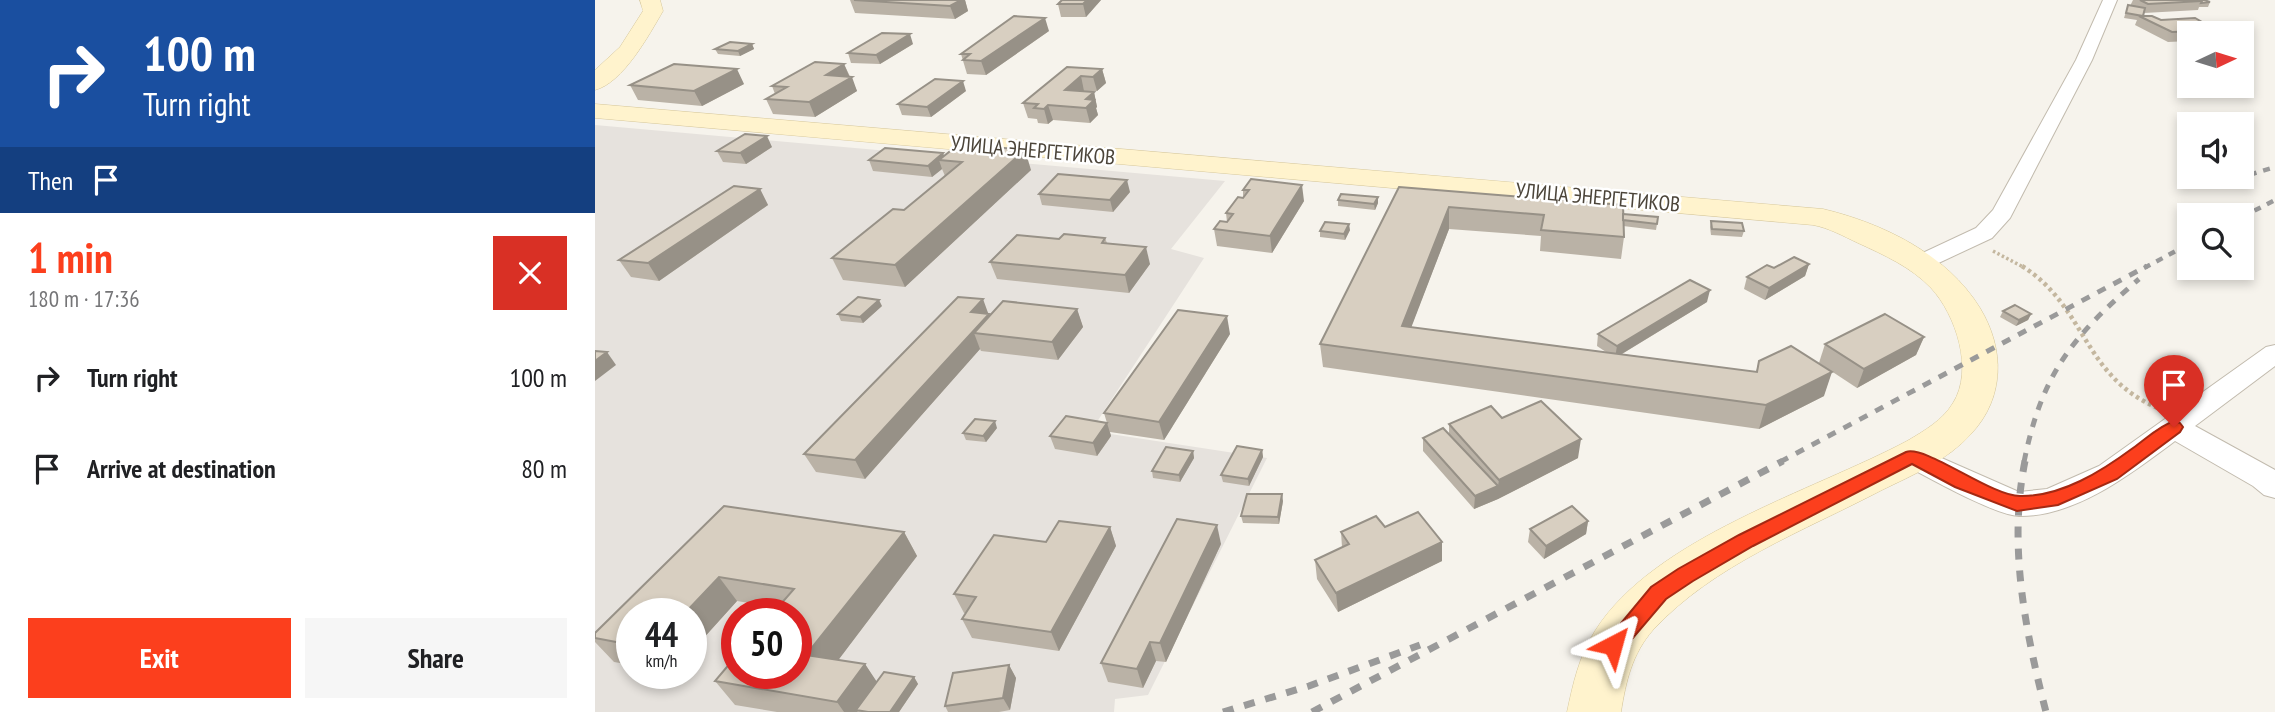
<!DOCTYPE html>
<html lang="en">
<head>
<meta charset="utf-8">
<style>
	body { margin:0; font-family:"PT Sans Narrow",sans-serif; background:#f6f6f6; color:#202124; height:100vh; display:flex; flex-direction:column; font-size:26px; white-space:nowrap }
	* { box-sizing:border-box; margin:0 }
	p { font-size:23px; color:#757577 }
	.icon { flex:none; width:38px; height:38px; fill:none; stroke:currentColor; stroke-width:2; stroke-linecap:round; stroke-linejoin:round }
	.map { position:relative; flex:1; overflow:hidden }
	.drawer { display:flex; flex-direction:column; background:#fff; width:595px }
	.drawer>* { flex:none }
	.guide { background:#1a4fa0; color:#fff; overflow:hidden }
	.needle { width:46px; rotate:86deg }
	.buttons { position:absolute; left:1582px; top:21px; display:grid; gap:14px }
	.buttons a { display:grid; place-items:center; width:77px; height:77px; border-radius:0px; background:#fff; box-shadow:0 4px 10px #0003; font-size:35px }
	.speed { position:absolute; left:21px; top:598px; display:flex; gap:14px; font-size:35px; font-weight:700; text-align:center }
	.speed>* { display:grid; place-content:center; width:91px; height:91px; border-radius:50%; background:#fff; box-shadow:0 4px 10px #0003; line-height:1 }
	.speed small { font-size:18px; font-weight:400 }
	.speed .limit { border:10px solid #d22; background:#fff; color:#111 }
	.pin { position:absolute; display:grid; place-items:center; width:60px; height:60px; color:#fff; margin:-72px -30px; border-radius:50% 50% 50% 0; rotate:-45deg; box-shadow:0 0 7px #0007 }
	.pin .icon { rotate:45deg }
	.me { position:absolute; width:77px; margin:-38px; rotate:39deg; stroke-linejoin:round; filter:drop-shadow(0 0 5px #0008) }
	.turn { display:flex; align-items:center; gap:24px; height:147px; padding:0 28px; font-size:32px }
	.turn .icon { width:91px; height:91px; stroke-width:2.5 }
	.turn b { display:block; font-size:49px; line-height:60px }
	.then { display:flex; align-items:center; height:66px; padding:0 28px; background:#0003; gap:14px; font-size:26px }
	.round { display:grid; place-items:center; flex:none; width:74px; height:74px; border-radius:0px; background:#f6f6f6 }
	.headline { display:flex; align-items:center; justify-content:space-between; height:119px; padding:0 28px }
	h1 { font-size:42px; font-weight:800; line-height:52px; color:#fc3f1d }
	.primary-button { display:flex; gap:14px; margin-top:auto; padding:14px 28px }
	.primary-button a { flex:1; height:80px; border-radius:0px; background:#fc3f1d; color:#fff; font-size:28px; font-weight:800; line-height:80px; text-align:center }
	.primary-button a+a { background:#f6f6f6; color:#202124 }
	ul { padding:0; list-style:none }
	li { display:flex; align-items:center; gap:21px; height:91px; padding:0 28px }
	li div { flex:1 }
	li b { display:block; font-size:26px }
	li em { font-style:normal }
	main { display:flex; flex:1; min-height:0 }
	.map>svg:first-child { display:block }
	.industrial { fill:#e6e2dd; fill-rule:evenodd }
	.lines { fill:none; stroke-linecap:round; stroke-linejoin:round }
	.minor-casing { stroke:#c2bbae; stroke-width:2 }
	.secondary-casing { stroke:#d6c79b; stroke-width:1 }
	.path-far1 { stroke:#c4b79f; stroke-width:3.5; stroke-dasharray:2.5 2.5; stroke-linecap:butt }
	.path { stroke:#c4b79f; stroke-width:4.5; stroke-dasharray:3.5 3.5; stroke-linecap:butt }
	.minor { fill:#fff; fill-rule:evenodd }
	.secondary { fill:#fff3cd; fill-rule:evenodd }
	.rail-far2 { stroke:#9a9a9a; stroke-width:4.5; stroke-dasharray:7 7; stroke-linecap:butt }
	.rail-far1 { stroke:#9a9a9a; stroke-width:5; stroke-dasharray:9 9; stroke-linecap:butt }
	.rail { stroke:#9a9a9a; stroke-width:7; stroke-dasharray:11 11; stroke-linecap:butt }
	.wall { fill:#bab2a6 }
	.shaded-wall { fill:#979187 }
	.building { fill:#d8cfc1; stroke:#979187; stroke-width:2 }
	.route { fill:#fc3f1d; stroke:#a42913; stroke-width:2 }
	.labels { text-anchor:middle; dominant-baseline:central; stroke-width:5; stroke-linejoin:round; paint-order:stroke }
	.street-label { font-size:21px; fill:#4b4439; stroke:#fff }
</style>
</head>
<body>
<main>
<section class="drawer">
<div class="guide">
<div class="turn"><svg class="icon" aria-label="right" viewBox="0 0 24 24"><path d="M7 20v-9h11M14 6l5 5-5 5"/></svg><div><b>100 m</b>Turn right</div></div>
<div class="then">Then<svg class="icon" aria-label="arrive" viewBox="0 0 24 24"><path d="M6 21V4h12l-3 4 3 4H6"/></svg></div>
</div>
<div class="headline"><div><h1>1 min</h1><p>180 m · 17:36</p></div><a class="round" style="background:#d93025;color:#fff"><svg class="icon" aria-label="close" viewBox="0 0 24 24"><path d="M6 6l12 12M18 6L6 18"/></svg></a></div>
<ul>
<li><svg class="icon" aria-label="right" viewBox="0 0 24 24"><path d="M7 20v-9h11M14 6l5 5-5 5"/></svg><div><b>Turn right</b></div><em>100 m</em></li>
<li><svg class="icon" aria-label="arrive" viewBox="0 0 24 24"><path d="M6 21V4h12l-3 4 3 4H6"/></svg><div><b>Arrive at destination</b></div><em>80 m</em></li>
</ul>
<div class="primary-button"><a>Exit</a><a>Share</a></div>
</section>
<div class="map">
<svg width="1680" height="712" viewBox="0 0 1680 712">
	<rect width="100%" height="100%" fill="#f6f3ec"/>
	<path class="industrial" d="M0,125L630,181L576,249L609,258L496,431L672,458L553,695L520,699L519,712H0ZM37,614H96V674H37ZM142,614H201V674H142Z"/>
	<g class="lines">
		<g class="minor-casing">
			<g id="minor">
				<path d="M1508,0H1522L1497,60L1415,218L1397,238L1335,267H1319L1316,262L1319,257L1381,228L1398,210L1481,60Z"/>
				<path d="M1680,345V366L1600,426L1680,470V498L1669,495L1658,486L1580,441C1537,473 1481,517 1424,516C1399,515 1331,476 1306,463L1302,456L1306,449L1317,445L1424,492L1452,489L1504,466L1671,347Z"/>
			</g>
		</g>
		<g class="secondary-casing">
			<g id="secondary">
				<path d="M45,0H65L68,11C54,35 28,83 0,90V70L25,47L48,11Z"/>
				<path d="M0,104L1228,209C1287,223 1352,254 1385,308C1410,349 1410,398 1376,434C1353,460 1318,475 1287,490C1209,531 1119,564 1058,630C1037,654 1031,681 1026,712H972C978,684 984,656 1000,631C1058,538 1218,491 1312,441C1329,431 1348,420 1358,403C1379,370 1361,315 1336,288C1316,267 1289,255 1263,243C1248,236 1234,228 1218,225L0,118Z"/>
			</g>
		</g>
		<path class="path-far1" d="M1398,251L1430,268"/>
		<path class="path" d="M1427,266C1493,308 1487,377 1565,409"/>
		<use href="#minor" class="minor"/>
		<use href="#secondary" class="secondary"/>
		<g class="rail-far2">
			<path d="M1628,183L1680,167"/>
			<path d="M1647,217L1680,200"/>
			<path d="M1549,268L1594,244"/>
		</g>
		<g class="rail-far1">
			<path d="M1185,462L1552,266"/>
			<path d="M1429,462C1447,373 1477,337 1544,279"/>
		</g>
		<g class="rail">
			<path d="M1430,461C1413,545 1430,630 1451,712"/>
			<path d="M628,712L714,686L825,645"/>
			<path d="M717,712L1188,461"/>
		</g>
	</g>
	<g class="wall">
		<path d="M255,0H370L373,11L360,19L260,13Z"/>
		<path d="M467,0H506L491,17H466L463,4Z"/>
		<path d="M1538,0H1609L1615,2L1613,7H1604L1603,10L1549,13V16L1626,33H1594V41L1573,42L1540,25L1542,20L1529,18L1533,5L1535,6Z"/>
		<path d="M454,31L391,75L372,74L366,54Z"/>
		<path d="M157,44L159,49L145,56L123,54L120,49Z"/>
		<path d="M318,44L285,64L256,63L253,53Z"/>
		<path d="M249,64L262,91L220,117L178,114L171,99L180,94L177,86Z"/>
		<path d="M472,67L507,69L511,83L502,91H488L499,92L502,107L501,108L503,115L495,123L458,120L453,124L443,123L442,119L433,118L428,103Z"/>
		<path d="M149,84L107,106L43,100L35,85Z"/>
		<path d="M371,91L336,117L307,115L303,104Z"/>
		<path d="M177,147L151,164L128,162L122,151Z"/>
		<path d="M348,153L349,156L436,170L310,287L248,280L237,258L309,210L350,176L347,169L337,177L278,171L274,160Z"/>
		<path d="M804,187L1028,214L1062,224L1061,230L1028,226L1029,237L1026,259L945,251L946,236L854,229L816,327L1011,352L1002,346L1003,334L1112,302L1027,354L1161,372L1164,361L1229,396L1164,429L728,367L725,344Z"/>
		<path d="M165,189L173,205L64,281L36,277L24,260Z"/>
		<path d="M648,190L709,201L677,253L622,246L619,229L632,222L631,213L648,198Z"/>
		<path d="M535,192L518,212L447,205L444,194Z"/>
		<path d="M783,197V203L780,210L743,206V200Z"/>
		<path d="M1116,221L1149,231L1147,237L1116,235L1115,227Z"/>
		<path d="M755,230L750,240L725,237V231Z"/>
		<path d="M510,238L512,243L555,264L534,293L402,279L395,262L464,239Z"/>
		<path d="M1214,264L1210,276L1170,300L1149,289L1152,277L1179,268Z"/>
		<path d="M287,306L268,323L246,321L243,314Z"/>
		<path d="M482,309L488,327L463,360L386,351L385,349L270,479L221,472L209,454L393,314L394,316Z"/>
		<path d="M1408,311L1436,314L1433,320L1421,326L1405,317Z"/>
		<path d="M635,334L569,440L515,432L516,436L502,456L460,449L455,436L512,423L509,413Z"/>
		<path d="M1329,337L1321,355L1262,388L1224,363L1230,344Z"/>
		<path d="M907,418L983,458L903,499L879,509L828,451V438L854,434V424Z"/>
		<path d="M402,428L391,442L371,440L368,433Z"/>
		<path d="M667,450L668,457L654,486L628,482L626,475Z"/>
		<path d="M598,451L599,458L585,482L558,478L557,471Z"/>
		<path d="M688,501L684,524L648,523L646,516Z"/>
		<path d="M129,506L309,532L322,556L243,660L270,664L281,682L319,677L323,684L304,712H182L140,705L120,681L183,608L142,601L96,652V614H37V665L19,662L0,642V633Z"/>
		<path d="M993,521L991,534L949,559L933,542L935,529Z"/>
		<path d="M515,527L521,546L464,651L377,638L367,619L371,613H369L359,594L451,542Z"/>
		<path d="M790,527L847,561L743,612L722,579L720,560L747,547L746,532Z"/>
		<path d="M626,544L571,662L561,661L548,688L513,682L506,663Z"/>
		<path d="M414,665L421,678L415,710L404,712H353L350,706Z"/>
	</g>
	<g class="shaded-wall">
		<path d="M366,0H370L373,11L360,19L355,6Z"/>
		<path d="M492,0H506L491,17L488,4Z"/>
		<path d="M450,18L454,31L391,75L386,61Z"/>
		<path d="M315,34L318,44L285,64L281,55Z"/>
		<path d="M157,44L159,49L145,56L143,51Z"/>
		<path d="M249,64L255,78L257,77L262,91L220,117L214,102L231,75Z"/>
		<path d="M142,69L149,84L107,106L99,91Z"/>
		<path d="M507,69L511,83L502,91L498,77Z"/>
		<path d="M486,76L489,91L474,105L470,90Z"/>
		<path d="M368,81L371,91L336,117L332,107Z"/>
		<path d="M499,92L502,107L501,108L503,115L495,123L491,108V99Z"/>
		<path d="M453,105L458,120L453,124L449,109Z"/>
		<path d="M172,136L177,147L151,164L145,153Z"/>
		<path d="M430,150L436,170L310,287L300,265Z"/>
		<path d="M348,153L351,161L344,160L347,169L337,177L333,166Z"/>
		<path d="M532,180L535,192L518,212L515,200Z"/>
		<path d="M707,185L709,201L677,253L675,236Z"/>
		<path d="M165,189L173,205L64,281L53,263Z"/>
		<path d="M783,197V203L780,210L779,204Z"/>
		<path d="M854,207V229L808,349L807,326Z"/>
		<path d="M754,224L755,230L750,240L749,234Z"/>
		<path d="M551,247L555,264L534,293L530,275Z"/>
		<path d="M1214,264L1210,276L1170,300L1174,288Z"/>
		<path d="M1115,290L1112,302L1020,358L1022,346Z"/>
		<path d="M388,299L400,332L379,333L385,349L270,479L260,460L376,312Z"/>
		<path d="M284,300L287,306L268,323L265,317Z"/>
		<path d="M482,309L488,327L463,360L457,342Z"/>
		<path d="M1436,314L1433,320L1421,326L1424,320Z"/>
		<path d="M632,316L635,334L569,440L564,422Z"/>
		<path d="M1329,337L1321,355L1262,388L1269,369Z"/>
		<path d="M12,352L21,365L0,381V361Z"/>
		<path d="M1237,372L1229,396L1164,429L1171,405Z"/>
		<path d="M400,421L402,428L391,442L388,436Z"/>
		<path d="M512,423L516,436L502,456L498,443Z"/>
		<path d="M986,439L983,458L903,499L879,509L880,496L903,486L904,480Z"/>
		<path d="M667,450L668,457L654,486L653,479Z"/>
		<path d="M598,451L599,458L585,482L584,475Z"/>
		<path d="M687,494L688,501L684,524L683,517Z"/>
		<path d="M993,521L991,534L949,559L951,546Z"/>
		<path d="M622,525L626,544L571,662L565,643Z"/>
		<path d="M515,527L521,546L464,651L456,632Z"/>
		<path d="M309,532L322,556L229,679L211,655Z"/>
		<path d="M847,542V561L743,612L741,593Z"/>
		<path d="M124,577L142,601L96,652V614H89Z"/>
		<path d="M555,642L561,661L548,688L542,669Z"/>
		<path d="M270,664L286,688L261,710L263,712H249L242,702Z"/>
		<path d="M414,665L421,678L415,710L408,698Z"/>
		<path d="M319,677L323,684L304,712H295Z"/>
	</g>
	<g class="building">
		<path d="M259,0H366L355,6Z"/>
		<path d="M467,0H492L488,4H463Z"/>
		<path d="M1545,0H1605L1607,1L1553,4Z"/>
		<path d="M1605,0H1609L1615,2L1606,3L1607,1Z"/>
		<path d="M1533,5L1550,8L1548,16L1531,13Z"/>
		<path d="M419,16L450,18L386,61L368,60L375,54H366Z"/>
		<path d="M1544,16H1557L1566,20L1600,18L1626,33H1610L1596,27H1593L1603,31L1577,32Z"/>
		<path d="M287,33L315,34L281,55L253,53Z"/>
		<path d="M135,42L157,44L143,51L120,49Z"/>
		<path d="M220,62L249,64L231,75L257,77L214,102L171,99L192,87L177,86Z"/>
		<path d="M79,64L142,69L99,91L35,85Z"/>
		<path d="M472,67L507,69L498,77L486,76L470,90L499,92L491,99L499,100L491,108L453,105L449,109L439,108L443,104L428,103Z"/>
		<path d="M340,79L368,81L332,107L303,104Z"/>
		<path d="M150,134L172,136L145,153L122,151Z"/>
		<path d="M364,144L430,150L300,265L237,258L298,209L309,210L367,162L344,160Z"/>
		<path d="M290,148L348,153L333,166L274,160Z"/>
		<path d="M463,174L532,180L515,200L444,194Z"/>
		<path d="M656,179L707,185L675,236L619,229L625,221L632,222L638,214L631,213L643,197L648,198L654,190H648Z"/>
		<path d="M139,186L165,189L53,263L24,260Z"/>
		<path d="M804,187L1028,205L1029,237L946,230L949,215L854,207L807,326L1162,372L1164,361L1196,346L1237,372L1171,405L725,344Z"/>
		<path d="M746,194L783,197L779,204L743,200Z"/>
		<path d="M1028,214L1063,217L1062,224L1028,220Z"/>
		<path d="M1116,221L1147,223L1149,231L1117,229Z"/>
		<path d="M730,222L754,224L749,234L725,231Z"/>
		<path d="M469,234L510,238L507,243L551,247L530,275L395,262L422,235L464,239Z"/>
		<path d="M1199,257L1214,264L1174,288L1152,277L1172,265L1179,268Z"/>
		<path d="M1095,280L1115,290L1022,346L1003,334Z"/>
		<path d="M263,297L284,300L265,317L243,314Z"/>
		<path d="M363,297L388,299L376,312L394,314L260,460L209,454Z"/>
		<path d="M408,301L482,309L457,342L379,333Z"/>
		<path d="M1420,305L1436,314L1424,320L1408,311Z"/>
		<path d="M583,310L632,316L564,422L509,413Z"/>
		<path d="M1290,314L1329,337L1269,369L1230,344Z"/>
		<path d="M0,351L12,352L0,361Z"/>
		<path d="M946,401L986,439L904,480L854,424L896,406L907,418Z"/>
		<path d="M471,416L512,423L498,443L455,436Z"/>
		<path d="M380,419L400,421L388,436L368,433Z"/>
		<path d="M848,428L903,486L880,496L828,438Z"/>
		<path d="M642,446L667,450L653,479L626,475Z"/>
		<path d="M571,447L598,451L584,475L557,471Z"/>
		<path d="M652,494H687L683,517L646,516Z"/>
		<path d="M129,506L309,532L211,655L270,664L242,702L120,681L142,655V674H201V614H177L199,589L124,577L89,614H37V645L0,638V633Z"/>
		<path d="M977,506L993,521L951,546L935,529Z"/>
		<path d="M823,512L847,542L741,593L720,560L754,544L746,532L781,516L790,527Z"/>
		<path d="M582,519L622,525L565,643L555,642L542,669L506,663Z"/>
		<path d="M464,521L515,527L456,632L367,619L381,597L359,594L399,535L451,542Z"/>
		<path d="M414,665L408,698L350,706L358,673Z"/>
		<path d="M289,672L319,677L295,712H273L261,710Z"/>
	</g>
	<path class="route" d="M1579,421L1585,423L1588,427L1585,432L1522,479L1463,505L1422,511L1360,487L1317,464L1158,546L1098,581L1071,599L1026,652L1018,655L1011,652L1008,645L1056,587L1083,569L1144,535L1311,452C1331,445 1396,496 1425,496C1466,497 1507,471 1538,448C1551,439 1564,426 1579,421Z"/>
	<g class="labels">
		<g class="street-label">
			<text transform="translate(438 150) rotate(5)">УЛИЦА ЭНЕРГЕТИКОВ</text>
			<text transform="translate(1003 197) rotate(5)">УЛИЦА ЭНЕРГЕТИКОВ</text>
		</g>
	</g>
</svg>
<div class="buttons">
<a><svg class="needle" viewBox="-14 -14 28 28"><path d="M0-13l5 13h-10z" fill="#e53935"/><path d="M0 13l5-13h-10z" fill="#757577"/></svg></a>
<a><svg class="icon" aria-label="sound" viewBox="0 0 24 24"><path d="M4 9h4l5-4v14l-5-4H4zM17 9q2 3 0 6"/></svg></a>
<a><svg class="icon" aria-label="search" viewBox="0 0 24 24"><circle cx="10" cy="10" r="6"/><path d="M15 15l6 6"/></svg></a>
</div>
<div class="speed"><div>44<small>km/h</small></div><div class="limit">50</div></div>
<div class="pin" style="left:1579px;top:427px;background:#d93025"><svg class="icon" aria-label="arrive" viewBox="0 0 24 24"><path d="M6 21V4h12l-3 4 3 4H6"/></svg></div>
<svg class="me" style="left:1018px;top:645px" viewBox="-20 -20 40 40"><path d="M0-17L14 15 0 8-14 15z" fill="#fc3f1d" stroke="#fff" stroke-width="4"/></svg>
</div>
</main>
</body>
</html>
